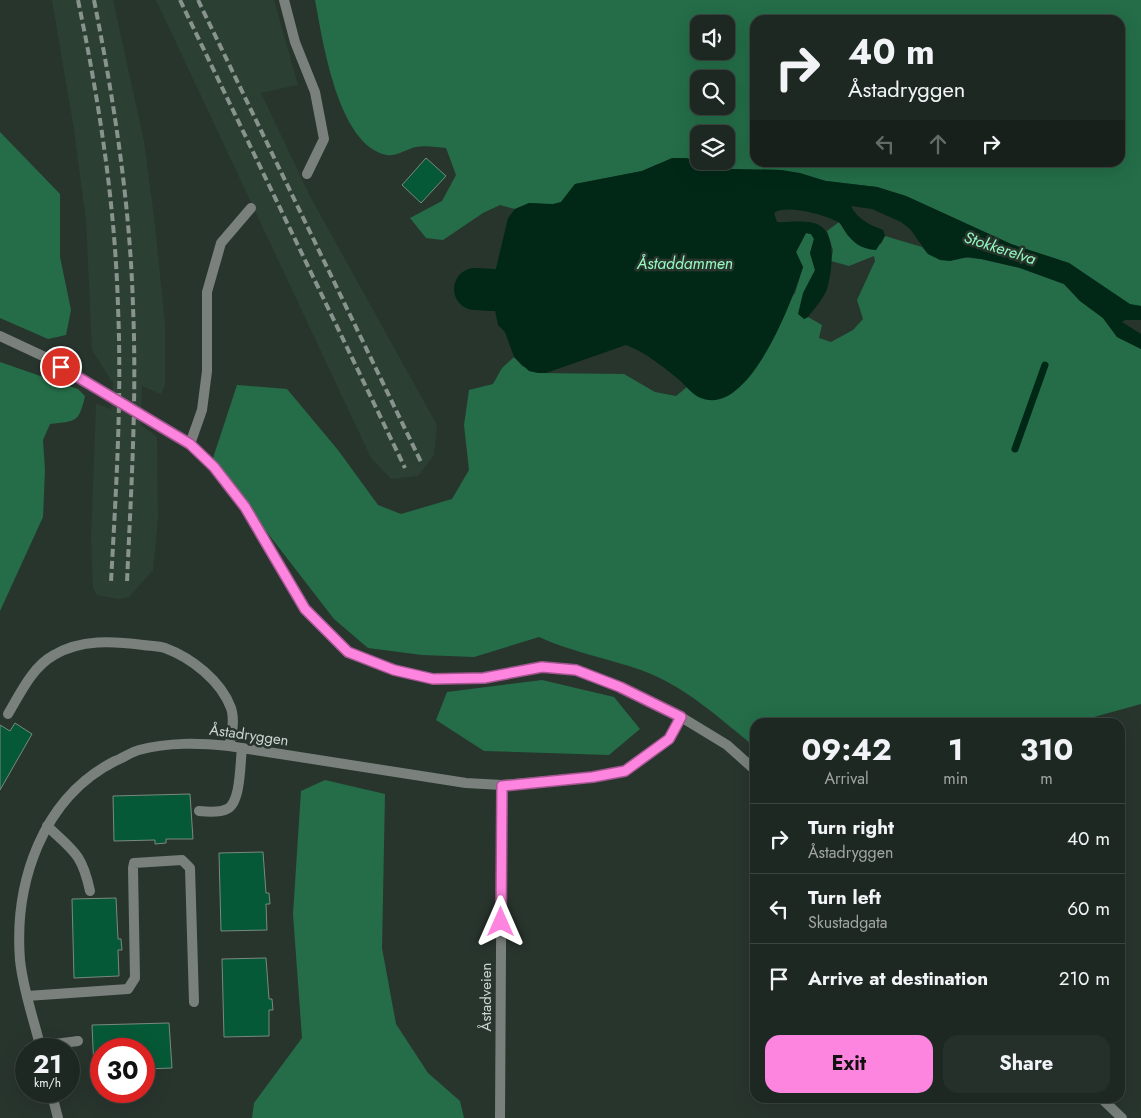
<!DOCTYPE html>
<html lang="en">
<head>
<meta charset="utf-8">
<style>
	body { margin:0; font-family:Jost,sans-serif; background:#26302a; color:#f1f3f6; height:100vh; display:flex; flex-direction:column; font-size:19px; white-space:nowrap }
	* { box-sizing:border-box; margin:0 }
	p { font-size:16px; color:#a1a6a5 }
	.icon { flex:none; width:28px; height:28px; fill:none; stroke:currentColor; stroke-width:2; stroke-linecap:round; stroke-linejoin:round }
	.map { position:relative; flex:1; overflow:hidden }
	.panel { position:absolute; left:750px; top:718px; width:375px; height:385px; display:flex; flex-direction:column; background:#1e2822; border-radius:15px; box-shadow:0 5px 20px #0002,0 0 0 1px #3c4440 }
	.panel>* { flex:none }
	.top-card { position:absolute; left:750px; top:15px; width:375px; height:152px; border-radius:15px; box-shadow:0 5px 20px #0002,0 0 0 1px #3c4440; background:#1e2822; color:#f1f3f6; overflow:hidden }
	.tools { position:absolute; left:690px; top:15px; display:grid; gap:10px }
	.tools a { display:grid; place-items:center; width:45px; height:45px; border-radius:10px; background:#1e2822; box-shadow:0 5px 20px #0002,0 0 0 1px #3c4440; font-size:25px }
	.speed { position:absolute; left:15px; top:1038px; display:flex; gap:10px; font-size:25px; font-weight:700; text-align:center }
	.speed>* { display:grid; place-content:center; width:65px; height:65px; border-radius:50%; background:#1e2822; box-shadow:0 5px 20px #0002,0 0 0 1px #3c4440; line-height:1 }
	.speed small { font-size:12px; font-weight:400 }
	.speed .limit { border:8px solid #d22; background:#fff; color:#111 }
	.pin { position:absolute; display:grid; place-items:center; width:42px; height:42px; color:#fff; margin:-21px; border:2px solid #fff; border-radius:50%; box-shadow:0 1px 5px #0007 }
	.me { position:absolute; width:55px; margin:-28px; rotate:0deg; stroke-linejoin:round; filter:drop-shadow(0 0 4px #0008) }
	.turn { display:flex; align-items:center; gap:18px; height:105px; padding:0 15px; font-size:22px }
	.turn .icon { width:65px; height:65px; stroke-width:2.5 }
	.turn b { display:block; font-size:35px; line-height:42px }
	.lanes { display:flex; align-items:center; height:48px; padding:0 15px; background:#0003; justify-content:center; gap:25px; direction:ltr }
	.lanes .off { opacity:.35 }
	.eta { display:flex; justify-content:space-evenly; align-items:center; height:85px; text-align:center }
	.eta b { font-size:30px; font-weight:700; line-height:35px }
	.button { display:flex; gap:10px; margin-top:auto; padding:10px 15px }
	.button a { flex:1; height:58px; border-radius:15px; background:#fe85df; color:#111; font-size:20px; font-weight:700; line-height:58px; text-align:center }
	.button a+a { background:#26302a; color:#f1f3f6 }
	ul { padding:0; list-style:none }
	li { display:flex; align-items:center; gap:15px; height:70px; padding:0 15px; border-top:1px solid #3c4440 }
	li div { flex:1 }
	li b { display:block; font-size:19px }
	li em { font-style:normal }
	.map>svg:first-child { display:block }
	.built { fill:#2b3f33 }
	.forest { fill:#246d48; fill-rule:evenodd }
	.water { fill:#012816 }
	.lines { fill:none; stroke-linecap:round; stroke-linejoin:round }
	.stream { stroke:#012816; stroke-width:7 }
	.river { stroke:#012816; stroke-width:42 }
	.building { fill:#065936; stroke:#79897f }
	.lane { stroke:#7a817c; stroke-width:10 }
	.street { stroke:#7a817c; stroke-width:10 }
	.rail { stroke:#89938d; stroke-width:4; stroke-dasharray:8 4; stroke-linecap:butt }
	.route-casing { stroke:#a55691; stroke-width:12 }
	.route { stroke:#fe85df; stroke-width:9 }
	.labels { text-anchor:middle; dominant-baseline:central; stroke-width:5; stroke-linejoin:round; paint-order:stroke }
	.street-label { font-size:15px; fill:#cdd5d0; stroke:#28352d }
	.water-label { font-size:16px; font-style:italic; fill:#95f9c0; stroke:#28352d }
</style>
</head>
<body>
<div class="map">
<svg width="1141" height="1118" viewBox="0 0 1141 1118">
	<rect width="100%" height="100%" fill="#28352d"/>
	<g class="built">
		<path d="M52,0H113L144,141L154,217L165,323V385L161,394L142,386L141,425L157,437L158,519L153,570L129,597L118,599L97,595L93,588L91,539L96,404L111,409L113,383L92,350L86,220L74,130Z"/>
		<path d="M156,0H274L298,85L261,93L311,198L437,425L434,455L418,476L391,479L371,458Z"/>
	</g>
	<g class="forest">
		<path d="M315,0H1141V306L1130,305L1069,263L1011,244L906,196L877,187L826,181L781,170L731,169L696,163L658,164L642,171L575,184L561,202L553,205L529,203L515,209L500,205L483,213L443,240L426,238L410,218L442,201L456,175L446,148C437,147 425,145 416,147C407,149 395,157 387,155C338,146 323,42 315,0ZM755,20H1120V162H755ZM699,24H726V51H699ZM699,79H726V106H699ZM699,134H726V161H699Z"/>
		<path d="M0,132L60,194V257L71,310L66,335L48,339L0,318Z"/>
		<path d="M839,222L848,236L881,244L885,236L922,247L928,254L950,261L959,257L981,259L1020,268L1064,284L1080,301L1103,318L1117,337L1141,349V704L1076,722H755V747C719,718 685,686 641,670C607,658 571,652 539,637L474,657L422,655L368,648L334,619L212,461L237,385L287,389L338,450L378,505L401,514L452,499L469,470L464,425L469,390L493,384L502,368L514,357L522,366L538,373L624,374L655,392L676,396L687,387L700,398L795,293L803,267L796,252L806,233L811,234L814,239L810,253L815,270L804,319L808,317L822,325L819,338L831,342L853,330L863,319L857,300L875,261L874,256L849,266L831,261L833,250L827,231Z"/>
		<path d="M0,362L78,389L85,396C79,423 76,421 50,424L43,440L45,470L43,517L0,611Z"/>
		<path d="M542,680L614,697L640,729L609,755L484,751L436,720L447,692Z"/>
		<path d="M325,780L385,794L382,948L396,1024L428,1073L460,1101L464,1118H252L254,1103L302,1038L293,914L301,791Z"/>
	</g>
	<path class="water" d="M672,158H687L706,166L731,169L781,170L800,173L826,181L877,187L906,196L1011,244L1069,263L1130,304L1141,306V320H1125L1122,322L1141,334V349L1117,337L1103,318L1080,301L1064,284L1020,268L981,259L968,257L950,261L940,260L928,254L910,229L901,222L872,209L851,206C857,219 870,225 883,230L885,236L876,250C861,249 853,243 845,231C843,228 841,223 838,222C825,215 786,204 774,213L777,222C789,223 807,219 819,225C837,234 832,272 827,289C824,298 814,309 808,317L804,319L798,314L803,293L815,270L810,253L814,239L811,234L806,233L796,252L803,267C793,299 749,418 701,398C692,395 685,384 677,378C662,366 645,352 626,345L546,373H538L529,371L514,357L505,332L498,325L493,300L495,273L508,218L515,209L529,203L553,204L561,202L575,184L642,171Z"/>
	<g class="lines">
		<path class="stream" d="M1015,449L1045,365"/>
		<path class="river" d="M475,289L493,290"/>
	</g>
	<g class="building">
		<path d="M426,158L446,176L421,203L402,185Z"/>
		<path d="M15,723L32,734L0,790V725L10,731Z"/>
		<path d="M190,794L193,839H166V843L155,844V840L114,841L113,796Z"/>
		<path d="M263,852L266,893H269L270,904H266L267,930L221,931L219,853Z"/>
		<path d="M116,898L118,939H121L122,950H118L119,976L74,978L72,899Z"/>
		<path d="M266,958L269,999H272L273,1010H269V1036L224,1037L222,959Z"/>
		<path d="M169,1023L172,1068L145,1069L144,1073V1049H101V1070H94L92,1025Z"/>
	</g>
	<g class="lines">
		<g class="lane">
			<path d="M284,0L295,42L315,92L324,139L307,174"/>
			<path d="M190,444L202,410L207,371V292L221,243L251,208"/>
			<path d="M8,714C20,694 32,667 54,655C81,639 113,641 143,645C150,646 159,646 165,648C192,658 221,681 231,708C235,720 232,734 229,746"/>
			<path d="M199,811C208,812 219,813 227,809C241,803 240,763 242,748"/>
			<path d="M47,826C74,851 82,854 90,891"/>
			<path d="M40,1046L78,1041"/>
		</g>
		<g class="street">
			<path d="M0,336L45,357L190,444L214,467L245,507L305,609L348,653L393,669L433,679L484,678L542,667L576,670L620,687L681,717L727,745L755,770"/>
			<path d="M27,996L128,989L135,978L133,868L134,863L182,860L190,868L194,1002"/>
			<path d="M41,1049C34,1020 23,990 20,960C14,883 42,798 115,761C123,758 131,752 139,750C169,742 199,743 229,746L466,783L502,785L593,777L625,771L669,739L681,717"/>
			<path d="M51,1091L58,1118"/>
			<path d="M1101,1098L1122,1118"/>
			<path d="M500,1118L502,785"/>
		</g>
		<g class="rail">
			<path d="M78,0C99,101 115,203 118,307C122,399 116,490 111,582"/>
			<path d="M94,0C114,101 130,203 133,307C137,399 131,491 127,582"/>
			<path d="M180,0L405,468"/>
			<path d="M198,0L422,464"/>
		</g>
	</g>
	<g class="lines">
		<g class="route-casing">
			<path id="route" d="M61,367L190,444L214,467L245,507L305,609L348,652L394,670L433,679L484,678L542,667L576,670L620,687L681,717L669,739L625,771L593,777L502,786L501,922"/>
		</g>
		<use href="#route" class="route"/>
	</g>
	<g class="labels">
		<g class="street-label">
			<text transform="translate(249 735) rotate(8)">Åstadryggen</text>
			<text transform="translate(486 997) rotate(-90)">Åstadveien</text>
		</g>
		<g class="water-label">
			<text transform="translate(1000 248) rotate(18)">Stokkerelva</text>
			<text x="685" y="263">Åstaddammen</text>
		</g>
	</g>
</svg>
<div class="tools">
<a><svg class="icon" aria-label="sound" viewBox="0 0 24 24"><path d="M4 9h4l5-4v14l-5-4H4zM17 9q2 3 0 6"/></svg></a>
<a><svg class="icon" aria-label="search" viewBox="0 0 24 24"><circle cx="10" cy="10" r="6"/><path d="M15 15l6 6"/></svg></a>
<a><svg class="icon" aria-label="layers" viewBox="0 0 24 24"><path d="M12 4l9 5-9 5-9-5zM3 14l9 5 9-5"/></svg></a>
</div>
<div class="speed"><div>21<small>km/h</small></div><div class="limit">30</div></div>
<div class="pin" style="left:61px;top:367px;background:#d93025"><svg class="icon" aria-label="arrive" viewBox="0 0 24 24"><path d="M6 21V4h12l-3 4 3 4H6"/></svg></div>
<svg class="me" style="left:501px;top:922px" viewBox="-20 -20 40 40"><path d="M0-17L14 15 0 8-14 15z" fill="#fe85df" stroke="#fff" stroke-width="4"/></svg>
<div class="top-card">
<div class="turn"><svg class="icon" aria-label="right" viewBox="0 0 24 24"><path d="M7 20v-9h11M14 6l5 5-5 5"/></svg><div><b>40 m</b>Åstadryggen</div></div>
<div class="lanes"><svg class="icon off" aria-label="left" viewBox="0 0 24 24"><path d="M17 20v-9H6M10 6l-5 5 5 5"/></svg><svg class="icon off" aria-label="ahead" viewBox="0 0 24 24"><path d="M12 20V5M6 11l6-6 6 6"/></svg><svg class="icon" aria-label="right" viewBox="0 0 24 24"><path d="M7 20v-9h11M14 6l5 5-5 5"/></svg></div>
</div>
<section class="panel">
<div class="eta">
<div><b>09:42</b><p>Arrival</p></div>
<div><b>1</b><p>min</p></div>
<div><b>310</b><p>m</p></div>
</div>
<ul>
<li><svg class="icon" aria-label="right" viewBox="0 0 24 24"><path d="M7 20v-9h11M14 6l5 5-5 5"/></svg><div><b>Turn right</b><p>Åstadryggen</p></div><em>40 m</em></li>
<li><svg class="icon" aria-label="left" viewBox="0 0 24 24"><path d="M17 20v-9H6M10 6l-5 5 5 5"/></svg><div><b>Turn left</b><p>Skustadgata</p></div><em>60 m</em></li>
<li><svg class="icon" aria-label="arrive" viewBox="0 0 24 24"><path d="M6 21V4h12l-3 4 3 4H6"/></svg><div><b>Arrive at destination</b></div><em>210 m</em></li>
</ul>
<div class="button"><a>Exit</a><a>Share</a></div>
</section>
</div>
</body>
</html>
